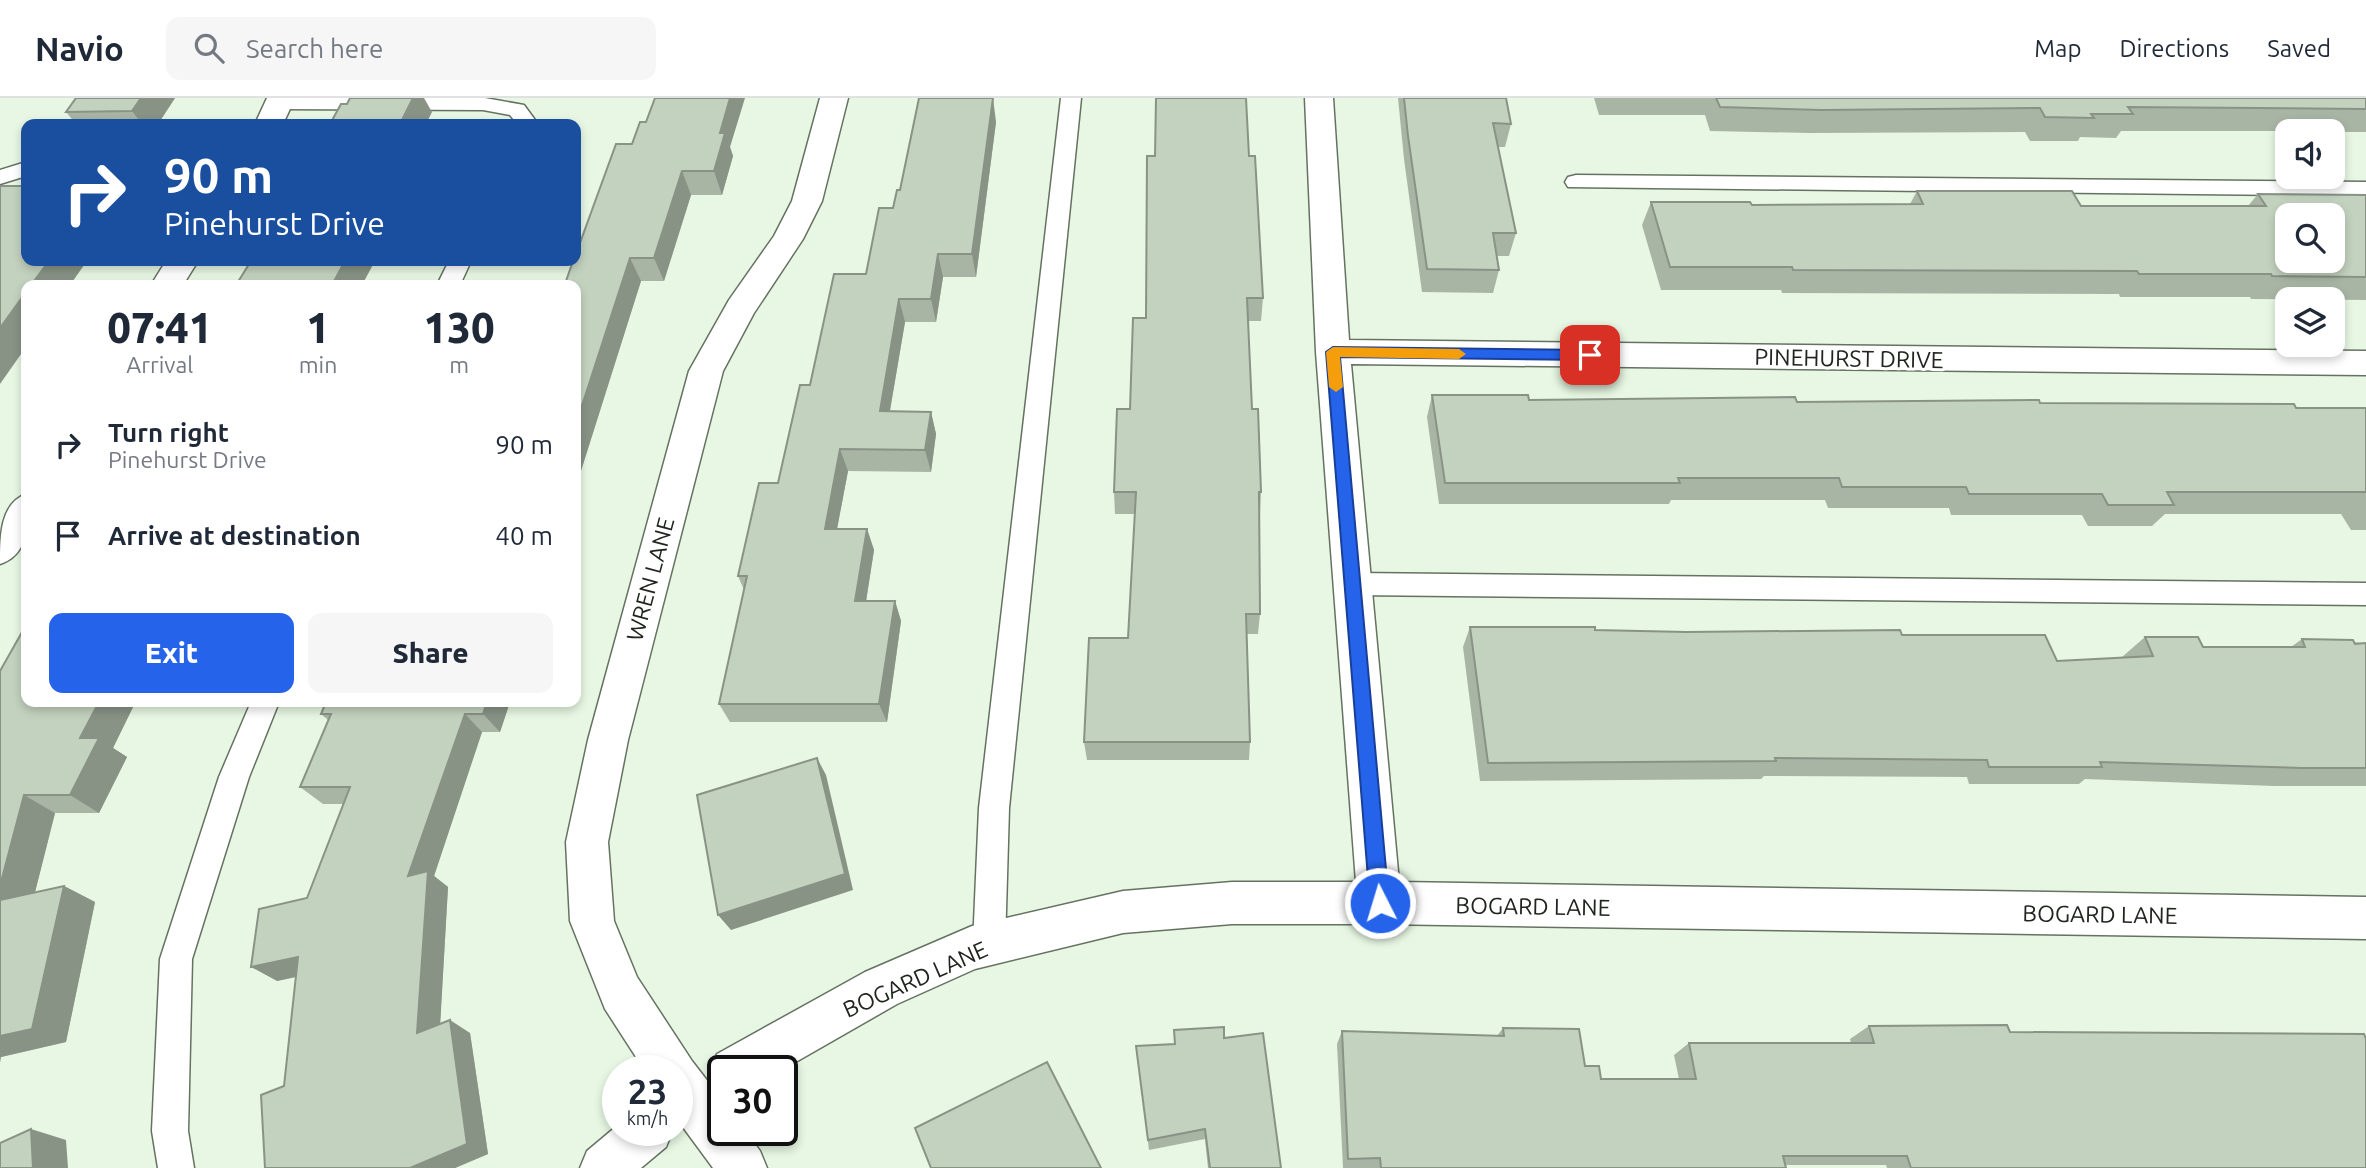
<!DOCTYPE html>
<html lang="en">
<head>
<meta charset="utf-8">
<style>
	body { margin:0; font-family:Ubuntu,sans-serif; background:#f6f6f7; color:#1f2937; height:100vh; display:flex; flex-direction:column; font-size:26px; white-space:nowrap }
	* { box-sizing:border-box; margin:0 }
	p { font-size:23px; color:#747a83 }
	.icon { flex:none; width:38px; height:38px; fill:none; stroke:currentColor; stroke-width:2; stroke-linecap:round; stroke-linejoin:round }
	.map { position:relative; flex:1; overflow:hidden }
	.side { position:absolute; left:21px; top:182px; width:560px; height:427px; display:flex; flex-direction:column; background:#fff; border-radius:14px; box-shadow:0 4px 10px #0003 }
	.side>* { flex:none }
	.guide { position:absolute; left:21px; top:21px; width:560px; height:147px; border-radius:14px; box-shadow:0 4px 10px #0003; background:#1a4fa0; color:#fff; overflow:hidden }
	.controls { position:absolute; left:2275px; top:21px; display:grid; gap:14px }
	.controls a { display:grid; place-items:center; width:70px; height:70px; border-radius:14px; background:#fff; box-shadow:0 4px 10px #0003; font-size:35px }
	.speed { position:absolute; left:602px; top:957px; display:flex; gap:14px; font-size:35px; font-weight:700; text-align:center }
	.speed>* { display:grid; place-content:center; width:91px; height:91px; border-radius:50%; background:#fff; box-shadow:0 4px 10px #0003; line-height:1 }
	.speed small { font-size:18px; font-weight:400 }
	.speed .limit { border:4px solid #111; border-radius:10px; background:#fff; color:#111 }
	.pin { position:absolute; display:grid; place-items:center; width:60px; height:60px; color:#fff; margin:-30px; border-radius:14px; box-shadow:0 4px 10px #0006 }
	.me { position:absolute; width:77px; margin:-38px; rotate:355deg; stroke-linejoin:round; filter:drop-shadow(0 0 5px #0008) }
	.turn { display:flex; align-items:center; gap:24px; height:147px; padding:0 28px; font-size:32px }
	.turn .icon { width:91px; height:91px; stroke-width:2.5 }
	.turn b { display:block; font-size:49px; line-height:60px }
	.eta { display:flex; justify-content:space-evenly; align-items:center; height:119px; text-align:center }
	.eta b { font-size:42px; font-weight:800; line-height:49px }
	.primary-button { display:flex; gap:14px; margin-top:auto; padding:14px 28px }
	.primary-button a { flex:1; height:80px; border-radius:14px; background:#2563eb; color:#fff; font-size:28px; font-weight:800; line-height:80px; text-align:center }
	.primary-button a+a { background:#f6f6f7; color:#1f2937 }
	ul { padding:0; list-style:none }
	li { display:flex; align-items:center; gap:21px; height:91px; padding:0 28px }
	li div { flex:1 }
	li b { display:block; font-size:26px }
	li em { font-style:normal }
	header { display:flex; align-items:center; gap:42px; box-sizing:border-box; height:98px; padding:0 35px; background:#fff; border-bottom:2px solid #e0e1e3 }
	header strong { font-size:33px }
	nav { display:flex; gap:38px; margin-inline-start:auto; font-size:24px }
	.search { width:490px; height:63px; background:#f6f6f7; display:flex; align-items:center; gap:18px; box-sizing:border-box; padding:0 24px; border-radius:14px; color:#747a83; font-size:26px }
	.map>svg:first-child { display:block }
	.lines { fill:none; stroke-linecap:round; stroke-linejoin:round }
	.lane-casing { stroke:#657261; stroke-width:3 }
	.street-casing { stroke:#657261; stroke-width:3 }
	.lane { fill:#fff; fill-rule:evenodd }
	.street { fill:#fff; fill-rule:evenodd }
	.wall { fill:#a8b5a4 }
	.shaded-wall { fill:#889386 }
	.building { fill:#c3d2bf; stroke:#889386; stroke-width:2; fill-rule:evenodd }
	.route { fill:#2563eb; stroke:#184099; stroke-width:2 }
	.slow { fill:#f59e0b }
	.labels { text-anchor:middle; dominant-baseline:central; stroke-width:6; stroke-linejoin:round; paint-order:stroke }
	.street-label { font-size:23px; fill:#20261f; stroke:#fff }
</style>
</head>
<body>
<header>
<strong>Navio</strong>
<div class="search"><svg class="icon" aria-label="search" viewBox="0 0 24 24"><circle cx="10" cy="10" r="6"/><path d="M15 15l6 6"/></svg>Search here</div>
<nav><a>Map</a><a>Directions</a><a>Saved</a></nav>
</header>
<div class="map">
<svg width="2366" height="1070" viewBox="0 0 2366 1070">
	<rect width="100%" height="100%" fill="#e7f7e3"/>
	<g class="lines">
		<g class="lane-casing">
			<g id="lane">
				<path d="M274,0H485L524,7L535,22L533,26H513L514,22L510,17L483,12L279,11L272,9L269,5Z"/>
				<path d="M1061,0H1081L1009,710L1005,847L1000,858L989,863L978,858L973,847L979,710Z"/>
				<path d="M26,64V78L0,86V72Z"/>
				<path d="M1576,77L2366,84V98L1568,89L1565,84L1568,79Z"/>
				<path d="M449,163H471L460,187H437Z"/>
				<path d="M1354,475L2366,485V507L1354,497L1344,494L1340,486L1344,478Z"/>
				<path d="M251,604H279L249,679L192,861L188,1033L194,1070H158L152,1033L160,861L219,679Z"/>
			</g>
		</g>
		<g class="street-casing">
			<g id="street">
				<path d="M267,0H295L283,26H255Z"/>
				<path d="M820,0H848L822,103L803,141L754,215L723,273L628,642L608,744L614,823L637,879L692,963L723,1003V1032H745L760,1053L767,1070H713L677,1021V973H645L605,911L570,823L566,744L588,642L689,273L729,202L774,138L792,103Z"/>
				<path d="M1305,0H1333L1349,242L2366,253V277L1351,266L1399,784L2366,799V841L1379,826H1232L1123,835L975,871L897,906L780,973H723V992L717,990L711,973L717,956L865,874L972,828L1123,793L1232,784H1356L1316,254Z"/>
				<path d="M166,163H198L183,187H151Z"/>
				<path d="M26,396C27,423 31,456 0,466C0,438 0,406 26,396Z"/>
				<path d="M618,1027V1032H673L666,1049L641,1070H580L587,1053Z"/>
			</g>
		</g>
		<use href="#lane" class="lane"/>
		<use href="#street" class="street"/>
	</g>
	<g class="wall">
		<path d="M175,0L158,26H76L66,14Z"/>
		<path d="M1398,0H1506L1511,26L1505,49H1498L1516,135L1509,158H1496L1499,172L1493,195L1422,194L1404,61Z"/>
		<path d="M1594,0H2366V34H2333V33H2121L2116,40L2080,39L2078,43H2030L2025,34L1809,35L1710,33L1705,17H1599Z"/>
		<path d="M996,24L976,179H943L936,224H905L890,313L931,314L936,336L931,374L848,373L837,431H867L874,452L866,503H895L901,523L887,624H730L719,606L744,492L738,478L778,385L810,287L866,176L893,110L900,92Z"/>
		<path d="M616,46L730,49L733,58L722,97H691L664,183H641L579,379H576V187L566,183Z"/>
		<path d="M1155,58H1249L1263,200L1261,223H1248L1252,311L1261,394L1260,416V516L1258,536H1247L1250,644L1249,662H1087L1084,644L1128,540L1135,416H1115L1114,394L1130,311L1146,220Z"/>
		<path d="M1917,93L2081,108H2248L2258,96L2366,97V202L2251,201L2250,199H2120L2119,196L1782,195L1781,192H1661L1642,127L1651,104L1752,107L1910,106Z"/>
		<path d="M1432,297L1529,302L2040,305L2296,310H2366V432H2351L2341,416H2165L2152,428H2088L2082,417H1951L1949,410H1828L1825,402H1671L1669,406H1439L1427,319Z"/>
		<path d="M1470,529L1686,534L1902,537L2057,563L2123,560L2122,559L2145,539L2203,549H2291L2302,541L2366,545V688H2274L2085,681L2079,686H1969L1967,679L1764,678L1761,681L1480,683L1463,549Z"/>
		<path d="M26,604L134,607L113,650L127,659L99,715H55L35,794L64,788L95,804L66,944L1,959Z"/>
		<path d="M510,604L500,634H482L434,778L448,789L440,926L470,935L488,1056L455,1070H265L284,988L296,879L277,883L307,800L343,706H323L300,689L328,622L321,616Z"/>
		<path d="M1869,928L2010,934L2366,1070H1887L1886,1067H1785L1786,1070H1343L1337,946L1342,933L1497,938L1503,930L1585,968L1601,981H1679L1674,957L1689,945H1851L1850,941Z"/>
		<path d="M1224,940L1281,1070H1208L1205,1041L1149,1052L1136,948L1175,946Z"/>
	</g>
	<g class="shaded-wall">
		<path d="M141,0H175L158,26H142L132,13Z"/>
		<path d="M413,0H424L432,14L426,26H400Z"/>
		<path d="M730,0H745L730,49L733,58L722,97L714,73L720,35Z"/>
		<path d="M993,0L996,24L976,179L972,156Z"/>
		<path d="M682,73L691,97L664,183L654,160Z"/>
		<path d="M938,156L943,179L936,224L931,201Z"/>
		<path d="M630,160L641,183L579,379L576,375V326Z"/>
		<path d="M49,163H87L70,187H31Z"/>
		<path d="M345,163H375L362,187H332Z"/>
		<path d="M26,194V249L0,286V230Z"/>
		<path d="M899,201L905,224L886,335L880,313Z"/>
		<path d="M931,314L936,336L931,374L925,352Z"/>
		<path d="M840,351L848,373L833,452L825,431Z"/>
		<path d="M867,431L874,452L863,523L855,503Z"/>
		<path d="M895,503L901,523L887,624L879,606Z"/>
		<path d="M99,604H130L134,607L113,650L127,659L99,715L70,697L80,640Z"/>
		<path d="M487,604H510L500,634L483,616Z"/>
		<path d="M465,616L482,634L434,778L448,789L439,947L417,935L408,778Z"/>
		<path d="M817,660L826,677L853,792L731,832L718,817Z"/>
		<path d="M24,697L55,715L29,818L0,804V788Z"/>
		<path d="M64,788L95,804L66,944L1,959L0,965V938Z"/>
		<path d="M298,859L322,873L277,883L251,869Z"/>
		<path d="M450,922L470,935L488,1056L455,1070H410Z"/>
		<path d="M31,1031L66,1042L68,1070H33Z"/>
	</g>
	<g class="building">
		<path d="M76,0H141L132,13L66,14Z"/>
		<path d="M350,0H413L400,26H330L341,6H347Z"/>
		<path d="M655,0H730L720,35H725L714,73H682L654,160H630L576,326V187H549L550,183H566L573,163H576V156L616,46H632L640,24H646Z"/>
		<path d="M919,0H993L972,156H938L931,201H899L880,313L931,314L925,352L840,351L825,431H867L855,503H895L879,606H719L747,478H738L759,385H778L800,287H810L834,176H866L879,110H893L897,92H900Z"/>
		<path d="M1156,0H1246L1249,58H1255L1263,200H1247L1252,311H1258L1261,394H1259L1260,516H1246L1250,644H1084L1089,540H1128L1136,394H1114L1117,311H1130L1133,220H1146L1147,58H1155Z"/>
		<path d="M1404,0H1506L1511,26L1493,25L1516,135H1493L1499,172L1427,171L1408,38Z"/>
		<path d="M1716,0H2366V11L2128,9L2133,16H2091L2094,20L2045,19L2040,10L1821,12L1720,9Z"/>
		<path d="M0,88H26V163H49L31,187H26V194L0,230Z"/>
		<path d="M1917,93H2072L2081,108H2266L2258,96L2366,97V179L2272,178L2271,176H2139L2137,173L1793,172L1792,169H1670L1651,104H1750L1752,107L1923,106ZM2287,117H2333V163H2287Z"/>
		<path d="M251,163H345L332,187H236Z"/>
		<path d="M1432,297H1528L1529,302L1795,299L1797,304L2039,302L2040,305L2294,306L2296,310H2366V394H2167L2174,407H2108L2102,396H1969L1966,389H1842L1839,380H1678L1680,385H1445Z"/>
		<path d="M26,527V604H99L80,640H99L70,697H24L0,788V573Z"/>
		<path d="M1470,529H1595V532L1686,534L1900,532L1902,537H2045L2057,563L2153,558L2145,539H2198L2203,549H2305L2302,541L2353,542L2355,546L2366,545V670H2302L2100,664L2102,669H1989L1987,662L1775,660L1776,663L1488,665Z"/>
		<path d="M326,604H487L483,616H465L408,778L428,773L417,935L450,922L467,1046L410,1070H265L261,997L284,988L298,859L251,869L259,811L307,800L350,689H300L331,616H321Z"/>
		<path d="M817,660L845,776L718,817L697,697Z"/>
		<path d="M64,788L32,931L0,938V802Z"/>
		<path d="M2007,927L2010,934L2364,936L2366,941V1070H1911L1907,1058H1783L1786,1070H1381L1380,1060L1348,1061L1342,933L1504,938L1503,930L1579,931L1585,968H1599L1601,981H1696L1689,945H1874L1869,928Z"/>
		<path d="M1224,929V940L1263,935L1281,1070H1210L1205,1031L1148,1042L1136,948L1175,946L1174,932Z"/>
		<path d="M1047,964L1101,1070H931L915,1030Z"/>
		<path d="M31,1031L33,1070H0V1045Z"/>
	</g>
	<path class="route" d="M1333,249L1590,252L1596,257L1590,262L1340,259L1389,805L1386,811L1380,814L1373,811L1370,805L1326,254Z"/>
	<path class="slow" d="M1333,249L1459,251L1466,256L1459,261L1340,259L1343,289L1336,294L1329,289L1326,254Z"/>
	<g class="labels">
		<g class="street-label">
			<text transform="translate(1849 260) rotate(1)">PINEHURST DRIVE</text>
			<text transform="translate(650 481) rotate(-75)">WREN LANE</text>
			<text transform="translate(1533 808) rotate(1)">BOGARD LANE</text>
			<text transform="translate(2100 816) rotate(1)">BOGARD LANE</text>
			<text transform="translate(915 881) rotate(-24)">BOGARD LANE</text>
		</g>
	</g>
</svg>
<div class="controls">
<a><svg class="icon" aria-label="sound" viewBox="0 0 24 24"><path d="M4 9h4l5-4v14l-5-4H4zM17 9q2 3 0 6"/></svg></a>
<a><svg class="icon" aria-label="search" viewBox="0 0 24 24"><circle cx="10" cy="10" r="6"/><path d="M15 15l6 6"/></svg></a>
<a><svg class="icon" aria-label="layers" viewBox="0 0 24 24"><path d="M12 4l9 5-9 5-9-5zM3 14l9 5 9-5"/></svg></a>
</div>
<div class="speed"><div>23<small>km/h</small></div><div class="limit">30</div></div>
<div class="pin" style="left:1590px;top:257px;background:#d93025"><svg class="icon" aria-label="arrive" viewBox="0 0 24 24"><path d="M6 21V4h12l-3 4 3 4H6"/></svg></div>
<svg class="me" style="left:1380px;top:805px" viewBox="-20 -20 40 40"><circle r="17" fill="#2563eb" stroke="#fff" stroke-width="3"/><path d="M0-11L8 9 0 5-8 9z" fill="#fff"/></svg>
<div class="guide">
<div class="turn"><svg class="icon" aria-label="right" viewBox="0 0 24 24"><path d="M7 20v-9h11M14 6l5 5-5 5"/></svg><div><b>90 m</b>Pinehurst Drive</div></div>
</div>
<section class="side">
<div class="eta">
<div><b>07:41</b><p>Arrival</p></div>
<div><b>1</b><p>min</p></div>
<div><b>130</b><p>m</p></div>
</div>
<ul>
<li><svg class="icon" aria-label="right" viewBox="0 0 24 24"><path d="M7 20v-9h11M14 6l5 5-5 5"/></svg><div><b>Turn right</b><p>Pinehurst Drive</p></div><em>90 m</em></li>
<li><svg class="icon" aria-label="arrive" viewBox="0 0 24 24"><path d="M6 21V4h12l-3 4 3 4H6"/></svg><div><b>Arrive at destination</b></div><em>40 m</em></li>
</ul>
<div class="primary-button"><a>Exit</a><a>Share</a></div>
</section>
</div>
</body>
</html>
